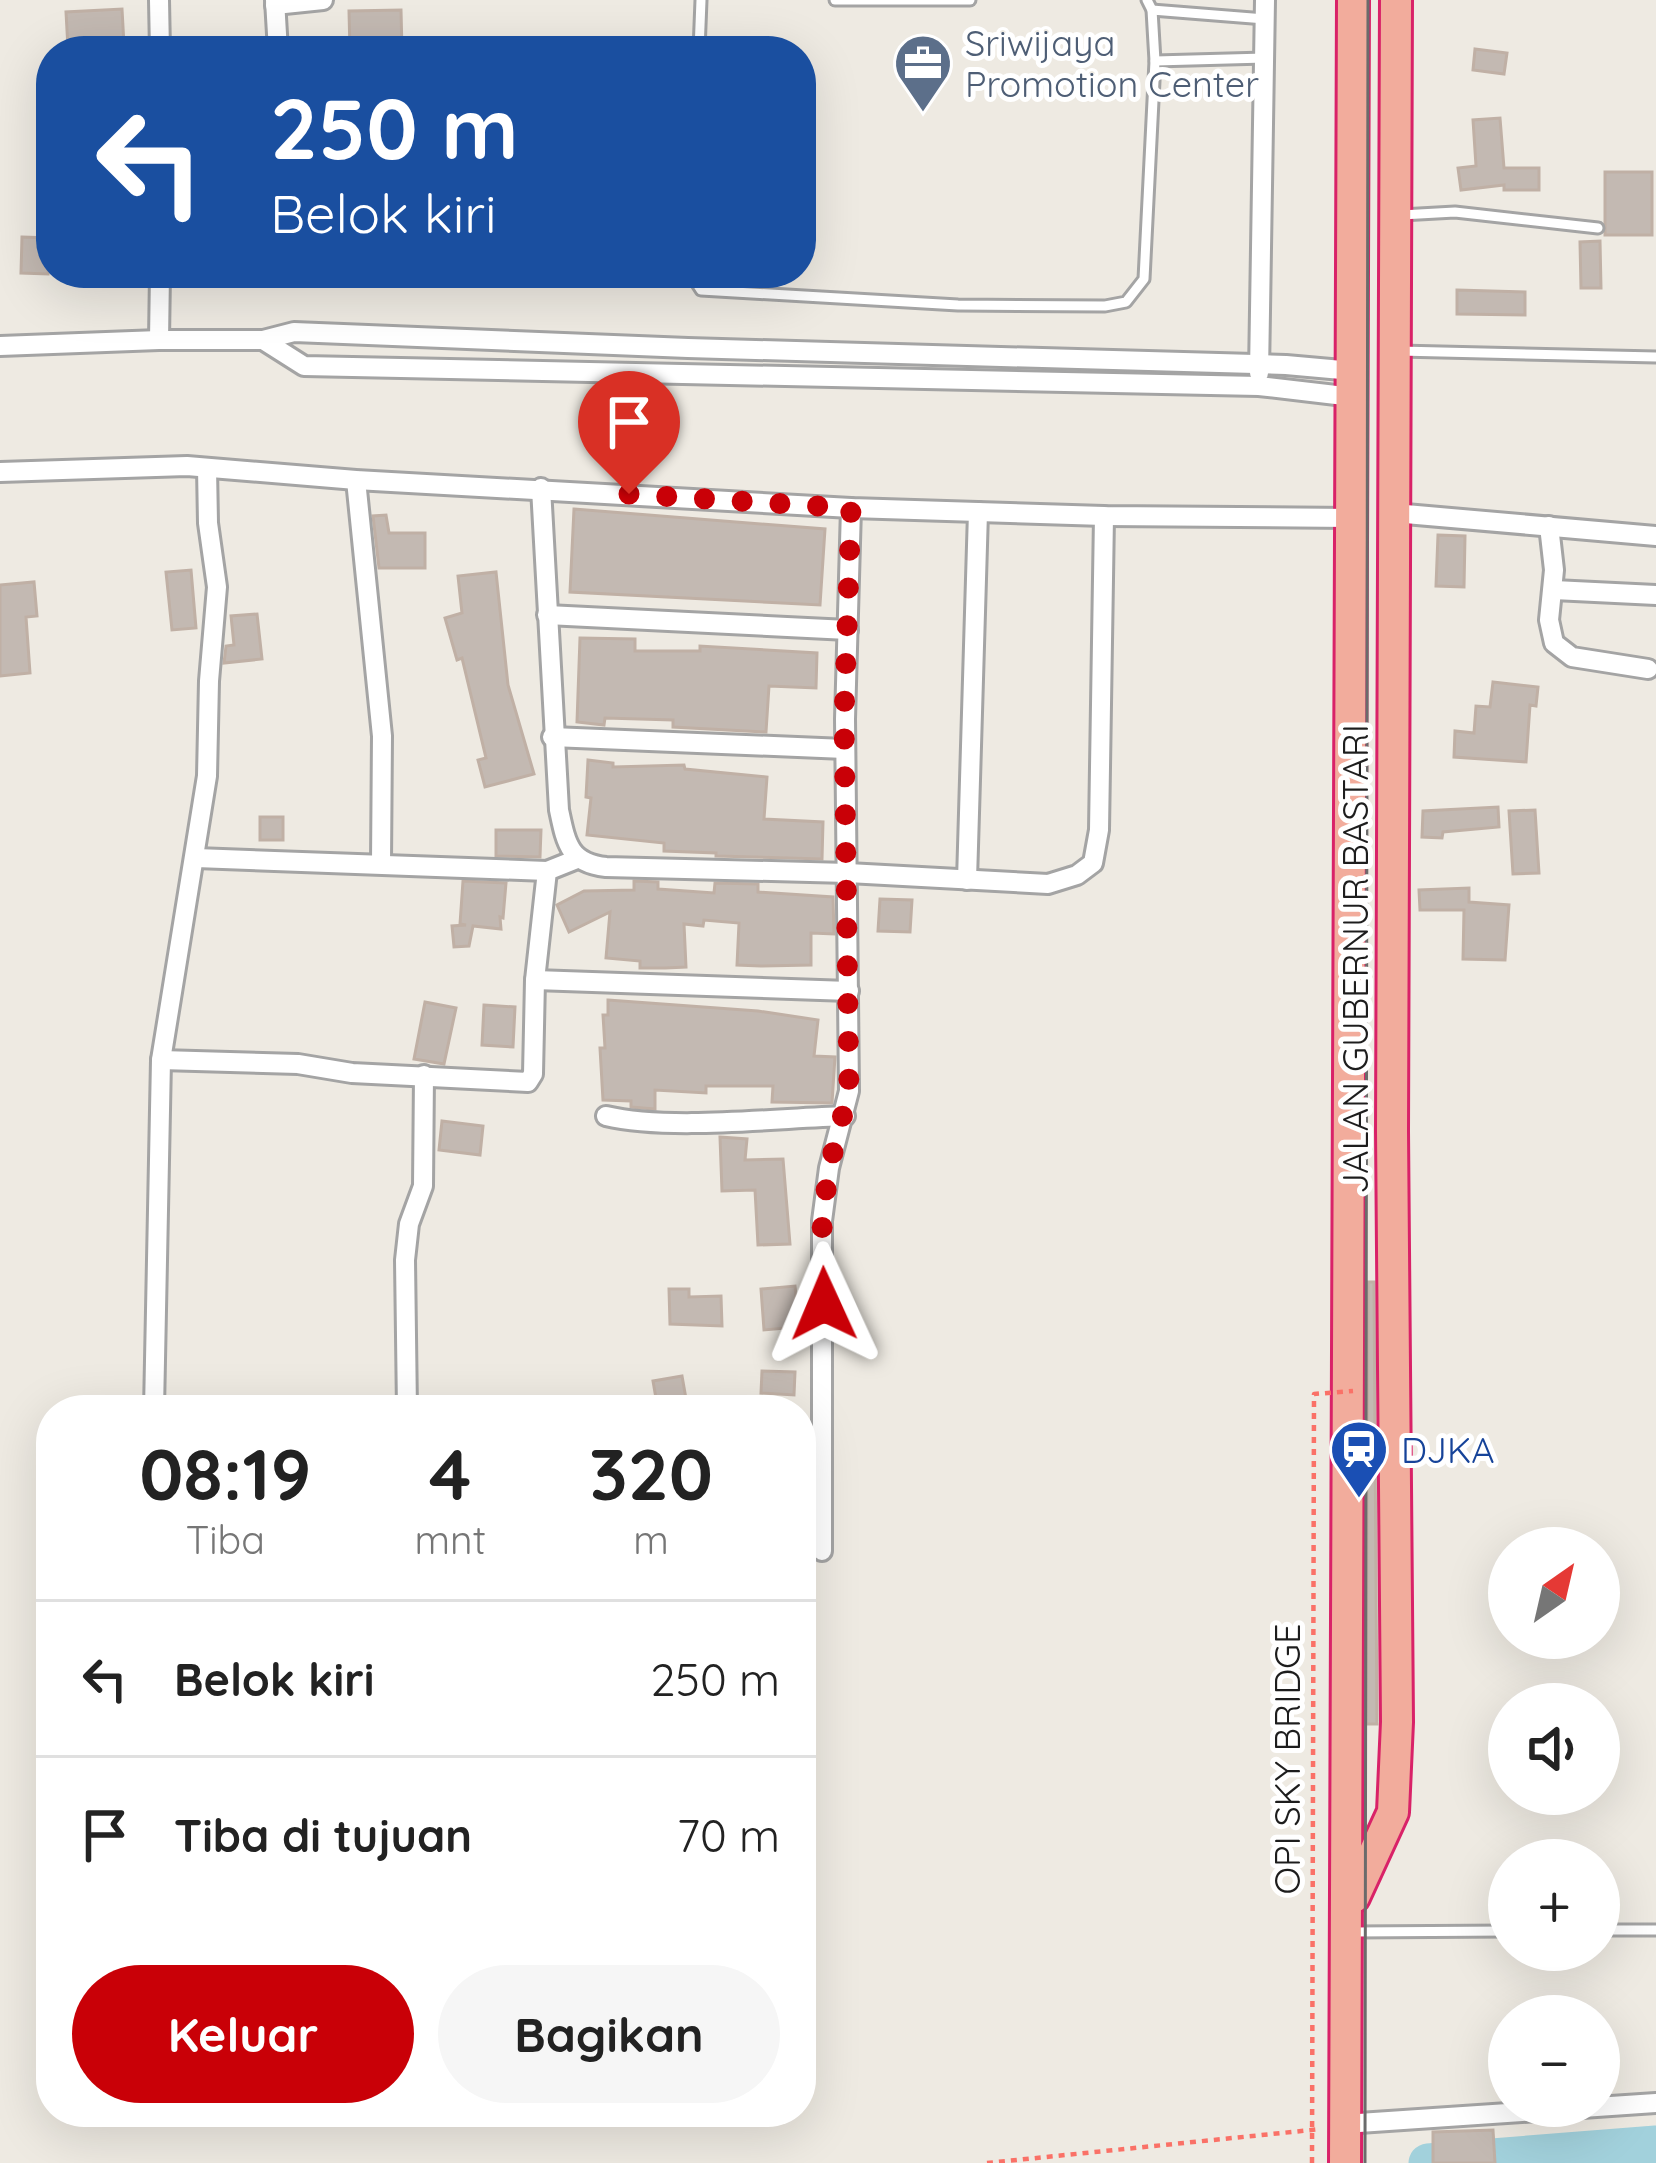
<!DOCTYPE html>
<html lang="id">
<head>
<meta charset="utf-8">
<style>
	body { margin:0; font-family:Quicksand,sans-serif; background:#f6f6f6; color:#222; height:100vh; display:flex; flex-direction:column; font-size:45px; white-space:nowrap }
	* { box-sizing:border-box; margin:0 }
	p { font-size:39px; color:#767676 }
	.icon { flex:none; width:66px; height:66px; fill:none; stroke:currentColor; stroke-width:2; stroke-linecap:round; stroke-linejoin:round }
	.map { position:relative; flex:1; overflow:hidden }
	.details { position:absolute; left:36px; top:1395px; width:780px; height:732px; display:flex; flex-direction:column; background:#fff; border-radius:48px; box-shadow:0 12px 48px #0002 }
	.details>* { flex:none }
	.hud { position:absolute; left:36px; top:36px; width:780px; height:252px; border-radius:48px; box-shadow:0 12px 48px #0002; background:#1a4fa0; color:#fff; overflow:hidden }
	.needle { width:78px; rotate:34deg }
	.buttons { position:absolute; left:1488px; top:1527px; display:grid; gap:24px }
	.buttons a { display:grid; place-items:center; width:132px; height:132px; border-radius:50%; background:#fff; box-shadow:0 12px 48px #0002; font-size:60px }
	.pin { position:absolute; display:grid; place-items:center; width:102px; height:102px; color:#fff; margin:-123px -51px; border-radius:50% 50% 50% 0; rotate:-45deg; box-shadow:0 0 12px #0007 }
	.pin .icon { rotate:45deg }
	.me { position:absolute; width:132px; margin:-66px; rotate:359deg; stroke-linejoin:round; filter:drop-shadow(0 0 9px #0008) }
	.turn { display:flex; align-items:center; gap:42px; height:252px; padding:0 36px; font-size:54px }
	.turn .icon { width:156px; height:156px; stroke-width:2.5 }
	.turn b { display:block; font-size:84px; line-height:102px }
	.eta { display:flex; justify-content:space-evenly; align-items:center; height:204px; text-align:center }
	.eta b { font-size:72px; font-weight:700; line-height:84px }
	.action { display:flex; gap:24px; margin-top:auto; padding:24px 36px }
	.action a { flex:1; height:138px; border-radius:72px; background:#c90007; color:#fff; font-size:48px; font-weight:700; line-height:138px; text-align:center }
	.action a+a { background:#f6f6f6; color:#222 }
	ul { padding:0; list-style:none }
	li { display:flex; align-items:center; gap:36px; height:156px; padding:0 36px; border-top:3px solid #e0e0e0 }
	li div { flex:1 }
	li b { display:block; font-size:45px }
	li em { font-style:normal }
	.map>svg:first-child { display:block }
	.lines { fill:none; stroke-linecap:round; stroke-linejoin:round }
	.river { stroke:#a2d1dc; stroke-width:39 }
	.building { fill:#c3b9b2; stroke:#c0b0a5; stroke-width:3 }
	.service-casing { stroke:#a4a4a4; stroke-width:15 }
	.minor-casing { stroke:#a4a4a4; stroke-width:24 }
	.trunk-casing { stroke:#d92268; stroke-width:36 }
	.path { stroke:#fa7167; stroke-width:4.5; stroke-dasharray:6 6; stroke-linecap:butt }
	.service { stroke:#fff; stroke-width:9 }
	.minor { stroke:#fff; stroke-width:18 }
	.trunk { stroke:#f2ac9c; stroke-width:30 }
	.tram { stroke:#6b6b6b; stroke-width:3 }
	.path-bridge { stroke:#fa7167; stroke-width:4.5; stroke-dasharray:6 6; stroke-linecap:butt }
	.route { stroke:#c90007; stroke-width:21; stroke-dasharray:0 37.8 }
	.labels { text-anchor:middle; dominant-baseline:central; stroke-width:10; stroke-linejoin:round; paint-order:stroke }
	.service-label { font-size:36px; fill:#4e5e75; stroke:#fff; text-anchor:start }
	.street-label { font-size:36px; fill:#1d1d1d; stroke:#fff }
	.transit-label { font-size:36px; fill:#164399; stroke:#fff; text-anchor:start }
</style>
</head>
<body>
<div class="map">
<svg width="1656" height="2163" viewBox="0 0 1656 2163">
	<rect width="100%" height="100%" fill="#eeeae2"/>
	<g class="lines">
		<path class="river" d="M1428,2163L1656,2145"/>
	</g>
	<g class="building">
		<path d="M122,9L124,45L68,48L66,12Z"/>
		<path d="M401,10L402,51H350L349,11Z"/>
		<path d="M1475,49L1507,53L1504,74L1473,70Z"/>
		<path d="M1500,118L1504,168H1539V190H1504V185L1461,190L1458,168L1476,166L1473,120Z"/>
		<rect x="1605" y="172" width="47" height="63"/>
		<path d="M22,237L50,238L48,274L21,273Z"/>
		<path d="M1600,241L1601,288H1581L1580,242Z"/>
		<path d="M1457,290L1525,292V315L1457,314Z"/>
		<path d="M574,509L825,529L820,605L570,592Z"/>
		<path d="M386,515L389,533H425V568H379L373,516Z"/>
		<path d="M1438,535L1465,536L1464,587L1436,586Z"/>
		<path d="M191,570L196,628L172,630L166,572Z"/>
		<path d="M496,572L508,685L534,774L485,787L478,760L486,758L462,658L457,660L445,618L462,613L458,576Z"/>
		<path d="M34,582L37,616L26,617L30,673L0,676V585Z"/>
		<path d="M257,614L262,659L224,663L226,646L234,645L231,616Z"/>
		<path d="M580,638L635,639V651H700V646L817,653L816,688L769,686L766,732L673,727V720L605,718L604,725L577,722Z"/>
		<path d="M1493,682L1538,687L1536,706L1530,705L1526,762L1454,757L1455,731L1474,733L1476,706L1490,707Z"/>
		<path d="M588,760L613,763V767L684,765L685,769L767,777L764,819L823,822L822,859L716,856V853L664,851V843L587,835L591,798L586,797Z"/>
		<path d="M1498,807L1499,827L1443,832L1442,838L1422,837L1423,811Z"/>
		<path d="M1535,810L1539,873L1513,874L1509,811Z"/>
		<rect x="260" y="817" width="23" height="23"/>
		<path d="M496,830H541L540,857L496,856Z"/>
		<path d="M463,881L506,883L503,918L500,917L501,929L473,926L469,946L454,947L452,926L466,925L460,924Z"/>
		<path d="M634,881L658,882V889L714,893L715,883L758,884V892L833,897L834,934L811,933V965L761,966L737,965L739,923L704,920L703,926L684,924L686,967L665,968H640V961L606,958L610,912L569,932L557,905L584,891L634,890Z"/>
		<path d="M1469,888V902L1509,905L1505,960L1463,959L1464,910H1420L1419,890Z"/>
		<path d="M880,899L912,900L910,932L878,931Z"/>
		<path d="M608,1000L758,1011L818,1020L814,1056L835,1057L832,1103L772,1102L773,1086H706V1093L655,1090V1109L631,1107V1101L603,1100L600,1048H605L603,1015H608Z"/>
		<path d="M425,1002L456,1008L444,1064L414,1059Z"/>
		<path d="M484,1005L515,1007L513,1047L482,1045Z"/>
		<path d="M442,1121L483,1126L480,1155L439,1150Z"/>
		<path d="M720,1137L747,1139L745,1160L783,1159L790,1244L758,1245L755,1190L722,1191Z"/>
		<path d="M1368,1282H1374L1377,1724H1366Z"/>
		<path d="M795,1286L799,1327L764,1330L761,1289Z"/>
		<path d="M669,1289H689V1297L721,1296L722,1326L670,1324Z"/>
		<path d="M762,1371L795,1372L794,1395L761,1393Z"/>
		<path d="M682,1376L688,1410H658L653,1381Z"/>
		<path d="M1493,2130L1495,2163H1433V2132Z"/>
	</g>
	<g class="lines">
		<g class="service-casing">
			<g id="service">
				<path d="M835,0H970"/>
				<path d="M1152,10L1265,19"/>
				<path d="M699,51L701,0"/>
				<path d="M1155,61L1265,58"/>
				<path d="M1401,215L1455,212L1598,228"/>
				<path d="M690,273L701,290L958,305L1105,306L1126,302L1144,279L1155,61L1152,10L1147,0"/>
				<path d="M1399,351L1656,357"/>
				<path d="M1599,1930H1656"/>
				<path d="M1353,1932L1509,1931"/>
			</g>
		</g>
		<g class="minor-casing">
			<g id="minor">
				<path d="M159,0L160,51"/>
				<path d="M275,0L278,51"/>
				<path d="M275,5L323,0"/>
				<path d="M160,273L159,340H263L294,332L688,348L1286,365L1353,371"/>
				<path d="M263,340L304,366L1259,386L1353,397"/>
				<path d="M0,346L159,340"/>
				<path d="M1259,373L1265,0"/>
				<path d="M0,472L187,466L356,480L851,508L1104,516L1351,518"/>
				<path d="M356,480L382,736L381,862"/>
				<path d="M541,488L559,810C566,843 569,863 606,867L848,873L1048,884L1077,875L1093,863L1099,830L1104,516"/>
				<path d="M1394,513L1656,536"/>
				<path d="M1549,526L1554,570L1549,620L1554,643L1572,657L1648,669"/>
				<path d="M1554,590L1656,595"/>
				<path d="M547,615L848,630"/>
				<path d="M552,737L845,749"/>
				<path d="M196,858L547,871"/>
				<path d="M967,880L978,512"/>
				<path d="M535,980L849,991"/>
				<path d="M161,1060L298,1064L352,1073L528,1082L533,1074L535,980L547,871L577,859"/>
				<path d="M606,1116C669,1131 778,1118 845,1116"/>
				<path d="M154,1410L161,1060L207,776L209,681L217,587L208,523L207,468"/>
				<path d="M407,1410L405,1260L409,1224L423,1186L424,1075"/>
				<path d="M822,1551V1221L829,1168L849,1091L845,719L851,508"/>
				<path d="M1344,2124L1656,2103"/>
			</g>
		</g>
		<g class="trunk-casing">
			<g id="trunk">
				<path d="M1354,1897L1393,1812L1397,1722L1392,1131L1396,0"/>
				<path d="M1345,2163L1353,0"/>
			</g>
		</g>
		<path class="path" d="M987,2163L1321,2129"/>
		<use href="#service" class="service"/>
		<use href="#minor" class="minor"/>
		<use href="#trunk" class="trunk"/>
		<path class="tram" d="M1365,2163L1368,0"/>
		<path class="path-bridge" d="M1312,2163L1314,1394L1353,1391"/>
	</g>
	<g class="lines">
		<path class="route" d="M629,494L851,508L844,718L849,1091L829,1168L822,1221L824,1304"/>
	</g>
	<defs>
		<g id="office-pin" transform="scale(3)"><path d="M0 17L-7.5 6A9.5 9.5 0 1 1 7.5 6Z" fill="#5c6f8a" stroke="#fff"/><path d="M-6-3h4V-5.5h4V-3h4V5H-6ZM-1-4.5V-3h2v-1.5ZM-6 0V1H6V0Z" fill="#fff"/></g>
		<g id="station-pin" transform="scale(3)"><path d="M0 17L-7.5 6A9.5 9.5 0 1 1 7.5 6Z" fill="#1a4fb4" stroke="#fff"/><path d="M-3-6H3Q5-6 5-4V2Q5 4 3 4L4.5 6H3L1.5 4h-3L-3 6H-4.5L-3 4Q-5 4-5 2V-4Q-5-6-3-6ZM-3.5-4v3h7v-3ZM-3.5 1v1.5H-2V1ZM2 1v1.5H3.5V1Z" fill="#fff"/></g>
	</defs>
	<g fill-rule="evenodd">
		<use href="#office-pin" x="923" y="63"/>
		<use href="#station-pin" x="1359" y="1449"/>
	</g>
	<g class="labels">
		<g class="service-label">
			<text x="965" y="42">Sriwijaya<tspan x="965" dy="41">Promotion Center</tspan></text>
		</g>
		<g class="street-label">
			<text transform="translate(1354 959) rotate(-90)">JALAN GUBERNUR BASTARI</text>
			<text transform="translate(1286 1759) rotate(-90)">OPI SKY BRIDGE</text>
		</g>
		<g class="transit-label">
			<text x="1401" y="1449">DJKA</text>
		</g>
	</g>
</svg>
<div class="buttons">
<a><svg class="needle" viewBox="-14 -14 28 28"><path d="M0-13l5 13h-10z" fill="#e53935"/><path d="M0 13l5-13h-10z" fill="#767676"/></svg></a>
<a><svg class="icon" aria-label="sound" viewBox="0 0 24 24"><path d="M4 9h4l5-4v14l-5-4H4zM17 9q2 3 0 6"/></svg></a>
<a>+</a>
<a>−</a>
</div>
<div class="pin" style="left:629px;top:494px;background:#d93025"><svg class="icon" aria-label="arrive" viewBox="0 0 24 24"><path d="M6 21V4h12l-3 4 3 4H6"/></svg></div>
<svg class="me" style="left:824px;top:1304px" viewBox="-20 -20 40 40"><path d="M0-17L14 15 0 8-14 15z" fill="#c90007" stroke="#fff" stroke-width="4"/></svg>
<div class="hud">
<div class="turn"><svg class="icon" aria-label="left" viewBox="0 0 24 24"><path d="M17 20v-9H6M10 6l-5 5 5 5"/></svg><div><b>250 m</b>Belok kiri</div></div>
</div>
<section class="details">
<div class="eta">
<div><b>08:19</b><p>Tiba</p></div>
<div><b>4</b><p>mnt</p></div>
<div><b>320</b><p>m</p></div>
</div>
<ul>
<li><svg class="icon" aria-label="left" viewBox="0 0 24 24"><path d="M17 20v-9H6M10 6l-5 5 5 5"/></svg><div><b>Belok kiri</b></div><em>250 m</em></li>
<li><svg class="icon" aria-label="arrive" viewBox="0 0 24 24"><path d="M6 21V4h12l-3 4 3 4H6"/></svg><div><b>Tiba di tujuan</b></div><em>70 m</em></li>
</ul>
<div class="action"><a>Keluar</a><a>Bagikan</a></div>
</section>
</div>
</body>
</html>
